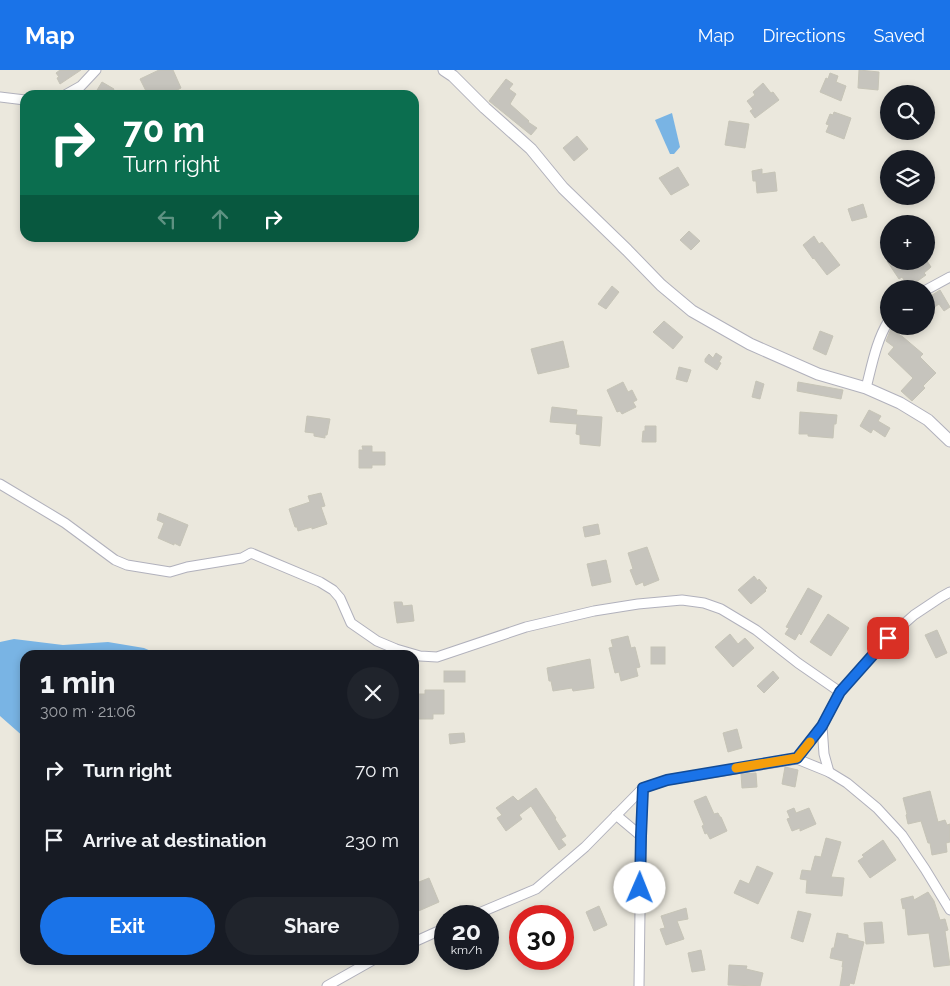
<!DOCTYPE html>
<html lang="en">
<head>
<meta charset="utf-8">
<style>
	body { margin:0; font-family:Raleway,sans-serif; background:#20242c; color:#f1f3f6; height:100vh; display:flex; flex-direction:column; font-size:19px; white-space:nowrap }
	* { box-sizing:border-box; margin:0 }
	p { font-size:16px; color:#9ea1a6 }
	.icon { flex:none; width:28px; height:28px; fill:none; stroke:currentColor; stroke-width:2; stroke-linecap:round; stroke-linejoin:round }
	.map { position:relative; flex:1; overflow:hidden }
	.drawer { position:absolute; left:20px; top:580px; width:399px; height:315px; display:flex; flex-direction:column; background:#171b24; border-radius:15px; box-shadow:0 2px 8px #0003 }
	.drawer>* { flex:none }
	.banner { position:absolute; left:20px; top:20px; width:399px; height:152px; border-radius:15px; box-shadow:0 2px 8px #0003; background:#0b6e4f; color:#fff; overflow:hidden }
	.controls { position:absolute; left:880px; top:15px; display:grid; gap:10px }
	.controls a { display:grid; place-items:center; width:55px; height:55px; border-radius:50%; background:#171b24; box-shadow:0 2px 8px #0003; font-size:25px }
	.speed { position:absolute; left:434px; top:835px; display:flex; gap:10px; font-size:25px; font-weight:700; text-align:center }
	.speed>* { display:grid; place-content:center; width:65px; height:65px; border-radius:50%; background:#171b24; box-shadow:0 2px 8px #0003; line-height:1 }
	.speed small { font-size:12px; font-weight:400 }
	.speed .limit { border:8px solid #d22; background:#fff; color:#111 }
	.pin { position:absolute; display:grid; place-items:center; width:42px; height:42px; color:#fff; margin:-21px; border-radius:10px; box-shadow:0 2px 8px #0006 }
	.me { position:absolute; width:55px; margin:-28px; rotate:1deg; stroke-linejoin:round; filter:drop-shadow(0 0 4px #0008) }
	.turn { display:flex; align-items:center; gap:18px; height:105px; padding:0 20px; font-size:22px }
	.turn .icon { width:65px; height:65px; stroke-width:2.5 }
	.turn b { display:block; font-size:35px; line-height:42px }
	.lanes { display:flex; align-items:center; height:48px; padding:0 20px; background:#0003; justify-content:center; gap:25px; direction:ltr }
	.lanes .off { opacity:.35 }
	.round { display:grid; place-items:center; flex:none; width:52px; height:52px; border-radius:26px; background:#20242c }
	.head { display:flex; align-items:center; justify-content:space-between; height:85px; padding:0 20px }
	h1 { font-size:30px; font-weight:700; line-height:38px }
	.cta { display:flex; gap:10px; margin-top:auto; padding:10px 20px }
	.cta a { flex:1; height:58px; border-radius:30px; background:#1a73e8; color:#fff; font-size:20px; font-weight:700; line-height:58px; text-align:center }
	.cta a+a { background:#20242c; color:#f1f3f6 }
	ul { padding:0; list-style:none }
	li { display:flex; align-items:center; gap:15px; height:70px; padding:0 20px }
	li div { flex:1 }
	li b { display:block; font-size:19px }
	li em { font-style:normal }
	header { display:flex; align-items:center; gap:30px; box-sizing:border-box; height:70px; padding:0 25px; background:#1a73e8; color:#fff }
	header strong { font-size:24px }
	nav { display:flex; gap:28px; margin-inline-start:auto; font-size:18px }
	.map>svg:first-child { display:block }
	.water { fill:#79b4e4 }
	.building { fill:#c6c4bd; stroke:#c6c4b7 }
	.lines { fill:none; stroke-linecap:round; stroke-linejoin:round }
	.minor-casing { stroke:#b1b1bc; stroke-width:11 }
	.tertiary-casing { stroke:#b1b1bc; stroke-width:13 }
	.minor { stroke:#fff; stroke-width:9 }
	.tertiary { stroke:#fff; stroke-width:11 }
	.route-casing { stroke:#114b97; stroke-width:12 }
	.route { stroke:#1a73e8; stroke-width:9 }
	.slow { stroke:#f59e0b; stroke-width:9 }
</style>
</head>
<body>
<header>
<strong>Map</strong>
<nav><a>Map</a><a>Directions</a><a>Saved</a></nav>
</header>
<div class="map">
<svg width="950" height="916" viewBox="0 0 950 916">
	<rect width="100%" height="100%" fill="#ebe8dd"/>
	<g class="water">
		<path d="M672,43L680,77L674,84H670L655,50Z"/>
		<path d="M14,569L63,575L108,572L144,578L160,585H25V668L0,646V572Z"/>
	</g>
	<g class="building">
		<path d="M60,0H81L60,14L57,8L59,7L56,3Z"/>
		<path d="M159,0H173L181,18L167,25H148L140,9Z"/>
		<path d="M859,0L879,2L878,20L858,18Z"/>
		<path d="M830,3L838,6L836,12L846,16L841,31L820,22L826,8L828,9Z"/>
		<path d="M506,9L513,14L509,19L516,24L510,34L529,51L528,52L537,58L531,65L489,31Z"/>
		<path d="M102,12L114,19L111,25H94Z"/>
		<path d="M763,13L771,23L773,22L779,30L755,48L750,41L753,39L747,31L755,25L753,22Z"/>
		<path d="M834,42L851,48L844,69L826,62L829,55L826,54L830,44L833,45Z"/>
		<path d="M729,51L749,54L745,78L725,75Z"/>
		<path d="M577,66L588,79L574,91L563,78Z"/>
		<path d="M678,97L689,115L671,125L659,108Z"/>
		<path d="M762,99V104L775,102L777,121L757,123L756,111H753L752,101Z"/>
		<path d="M863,134L867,147L852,151L848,139Z"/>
		<path d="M689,161L700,171L691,180L680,170Z"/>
		<path d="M814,166L819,174L822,172L840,195L827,205L814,188L813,189L803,175Z"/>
		<path d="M887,191H927L931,197L924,203L926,205L909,217L902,207L899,209Z"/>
		<path d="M612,216L619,222L606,239L598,234Z"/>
		<path d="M940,220L950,237L944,241L939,234L930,240L926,234V229Z"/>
		<path d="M664,251L683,267L673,279L653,262Z"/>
		<path d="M891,259L903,267L923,284L920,287L936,303L923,316L925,318L912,331L901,321L913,308L888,284L894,277L886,271Z"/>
		<path d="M820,261L833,266L826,285L813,279Z"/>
		<path d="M563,271L569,297L538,304L531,279Z"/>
		<path d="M716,283L722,287L719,292L721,293L717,300L705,292V289L709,284L713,288Z"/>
		<path d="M679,297L691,300L687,312L676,309Z"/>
		<path d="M756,311L764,314L760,329L752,327Z"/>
		<path d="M623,312L628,322L632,320L637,330L633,332L636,337L622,344L620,341L617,342L607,320Z"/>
		<path d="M798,312L843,320L841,329L797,321Z"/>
		<path d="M552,337L577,340L576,345L602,347L600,376L580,374V365L576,364L577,354L550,352Z"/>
		<path d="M869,340L881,346L878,351L890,358L885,367L873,359L871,363L860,356Z"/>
		<path d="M800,342L837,345L836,354H834L833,368L808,366V364H799Z"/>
		<path d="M307,346L330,349L327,365H325V368L314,366V363L305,362Z"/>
		<path d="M645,356H656V372H642L643,361H645Z"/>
		<path d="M362,376H372V382H385V395H372V398H359V380H363Z"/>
		<path d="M321,423L325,436L321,437L327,454L312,459V457L298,461L297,457H295L289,439L310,432L308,426Z"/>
		<path d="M159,443L188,455L180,476L174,473V475L158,468L164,453L157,450Z"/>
		<path d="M598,454L600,464L585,467L583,457Z"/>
		<path d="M647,477L659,510L644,516L643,512L636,515L630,500L633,499L628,483Z"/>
		<path d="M606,490L611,512L592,516L587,494Z"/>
		<path d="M754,506L758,511L759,509L767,518L765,520L766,521L751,534L738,520Z"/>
		<path d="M808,518L822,526L801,565L799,563L795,570L785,564L789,558L786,557Z"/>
		<path d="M394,532H402L403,536L412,535L414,551L397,553Z"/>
		<path d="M828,544L849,558L831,586L810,572Z"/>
		<path d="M937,560L947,583L936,588L925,565Z"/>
		<path d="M730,564L738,574L745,568L754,578L733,597L715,577Z"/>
		<path d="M628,566L631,578L635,577L640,597L636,598L638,606L621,611L619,602L615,603L609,578L613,577L611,570Z"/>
		<rect x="651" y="577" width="14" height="17"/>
		<path d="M590,589L594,618L573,621L572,618L553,621L551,611H549L547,598Z"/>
		<rect x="444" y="601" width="21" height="11"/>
		<path d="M773,601L779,608L764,623L757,616Z"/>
		<path d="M425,620H444V644H433V649H417L416,624H425Z"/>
		<path d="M737,659L742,678L728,682L723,663Z"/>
		<path d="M464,663L465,672L450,674L449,664Z"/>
		<path d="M785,697L798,700L795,717L782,714Z"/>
		<path d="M756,703L757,717L742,718L741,704Z"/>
		<path d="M536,718L556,748L555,749L566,766L561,769L566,775L559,780L531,736L519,745L522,749L506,761L497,748L502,745L496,738L513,726L518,731Z"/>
		<path d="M930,721L938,752L945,750L947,755L950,754V772L946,773L947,782L932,785L930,773H928L921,751L908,754L906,745L907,744L903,728Z"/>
		<path d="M706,726L714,744L718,743L720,747H721L727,761L710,769L707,763L705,764L702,756L704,755L694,731Z"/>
		<path d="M794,738L796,743L809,738L816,754L800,761V758L792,761L787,749L790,748L787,741Z"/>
		<path d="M826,768L841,772L831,807L844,808L842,826L806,823L807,810L800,809L802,800L811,801L815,786L821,787Z"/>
		<path d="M883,770L896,790L870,808L858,791L864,787L862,785Z"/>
		<path d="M757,796L773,803L758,834L734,823L740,810L749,814Z"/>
		<path d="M429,808L439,832L414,843V814Z"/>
		<path d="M928,822L934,831L940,850L945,849L948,860L945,861L950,895L934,897L929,863L908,865L905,838L903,839L901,829L913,826L914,830Z"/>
		<path d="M599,836L607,855L594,861L586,842Z"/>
		<path d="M686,838L688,849L677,851L684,869L666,875L660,859L665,858L661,846Z"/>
		<path d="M798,841L811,844L803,872L791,868Z"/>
		<path d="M882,852L884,873L866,874L864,853Z"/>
		<path d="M837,863L848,865V868L864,872L854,914L850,913L849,916H840L843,897H842L843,891L830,888L832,878H834Z"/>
		<path d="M701,880L705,900L692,902L688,883Z"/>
		<path d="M729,895L747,896L746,899L763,903L760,916L728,915Z"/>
	</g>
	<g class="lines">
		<g class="minor-casing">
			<g id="minor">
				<path d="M65,25L81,16L96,0"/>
				<path d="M0,27L25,30"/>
				<path d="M926,220L950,207"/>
				<path d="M866,318C872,295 876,271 889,250"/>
				<path d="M0,414L65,453L115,490L127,495L170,502L187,497L242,488L251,483L320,512L333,520L340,528L351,553L377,571L396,579L420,586L437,587L526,557L594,541L638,534L682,530L704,533L721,539L756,560L798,593L840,622"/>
				<path d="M822,656L824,684L829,702"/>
				<path d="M797,689L822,656L840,622L873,584L888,568L914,545L941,527L950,522"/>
				<path d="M616,745L641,766"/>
				<path d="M472,846L536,819L585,777L643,718L667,710L797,689L829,702L847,713L877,738L902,765L925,799L950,840"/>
				<path d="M414,872L445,858"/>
				<path d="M327,916L373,890"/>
				<path d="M639,916L641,766L643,718"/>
			</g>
		</g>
		<g class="tertiary-casing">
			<path id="tertiary" d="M444,0L453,6L485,38L531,79L563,118L627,180L661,215L692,241L750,274L818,304L866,318L900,333L928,350L950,371"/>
		</g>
		<use href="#minor" class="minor"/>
		<use href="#tertiary" class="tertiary"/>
	</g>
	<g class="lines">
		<g class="route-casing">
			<path id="route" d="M640,818L641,766L643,718L667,710L797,688L822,656L840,622L888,568"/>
		</g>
		<use href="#route" class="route"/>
		<path class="slow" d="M736,698L797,688L810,672"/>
	</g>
</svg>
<div class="controls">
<a><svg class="icon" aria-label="search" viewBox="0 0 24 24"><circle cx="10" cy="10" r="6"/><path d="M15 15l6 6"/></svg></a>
<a><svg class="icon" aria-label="layers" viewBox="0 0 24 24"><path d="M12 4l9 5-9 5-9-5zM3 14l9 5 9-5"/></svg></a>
<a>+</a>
<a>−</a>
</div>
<div class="speed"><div>20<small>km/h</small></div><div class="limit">30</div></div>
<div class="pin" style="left:888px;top:568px;background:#d93025"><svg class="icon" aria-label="arrive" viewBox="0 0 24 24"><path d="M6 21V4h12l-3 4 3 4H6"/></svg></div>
<svg class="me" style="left:640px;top:818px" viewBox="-20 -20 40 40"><circle r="19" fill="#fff"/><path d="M0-13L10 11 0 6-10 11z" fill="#1a73e8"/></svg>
<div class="banner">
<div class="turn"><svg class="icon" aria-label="right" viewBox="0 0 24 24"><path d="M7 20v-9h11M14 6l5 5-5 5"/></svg><div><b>70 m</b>Turn right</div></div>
<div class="lanes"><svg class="icon off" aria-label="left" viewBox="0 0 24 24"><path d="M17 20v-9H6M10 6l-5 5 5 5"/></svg><svg class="icon off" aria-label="ahead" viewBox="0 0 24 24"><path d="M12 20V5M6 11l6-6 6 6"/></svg><svg class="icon" aria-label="right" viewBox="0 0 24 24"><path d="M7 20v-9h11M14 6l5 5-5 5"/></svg></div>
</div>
<section class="drawer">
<div class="head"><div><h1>1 min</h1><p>300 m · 21:06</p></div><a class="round"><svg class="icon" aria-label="close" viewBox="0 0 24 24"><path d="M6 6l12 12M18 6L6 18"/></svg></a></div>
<ul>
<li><svg class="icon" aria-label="right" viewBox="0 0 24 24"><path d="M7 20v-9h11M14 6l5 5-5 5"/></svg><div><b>Turn right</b></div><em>70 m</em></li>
<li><svg class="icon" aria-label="arrive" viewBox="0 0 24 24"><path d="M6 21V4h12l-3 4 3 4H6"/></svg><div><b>Arrive at destination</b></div><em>230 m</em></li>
</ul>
<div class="cta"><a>Exit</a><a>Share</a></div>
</section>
</div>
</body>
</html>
